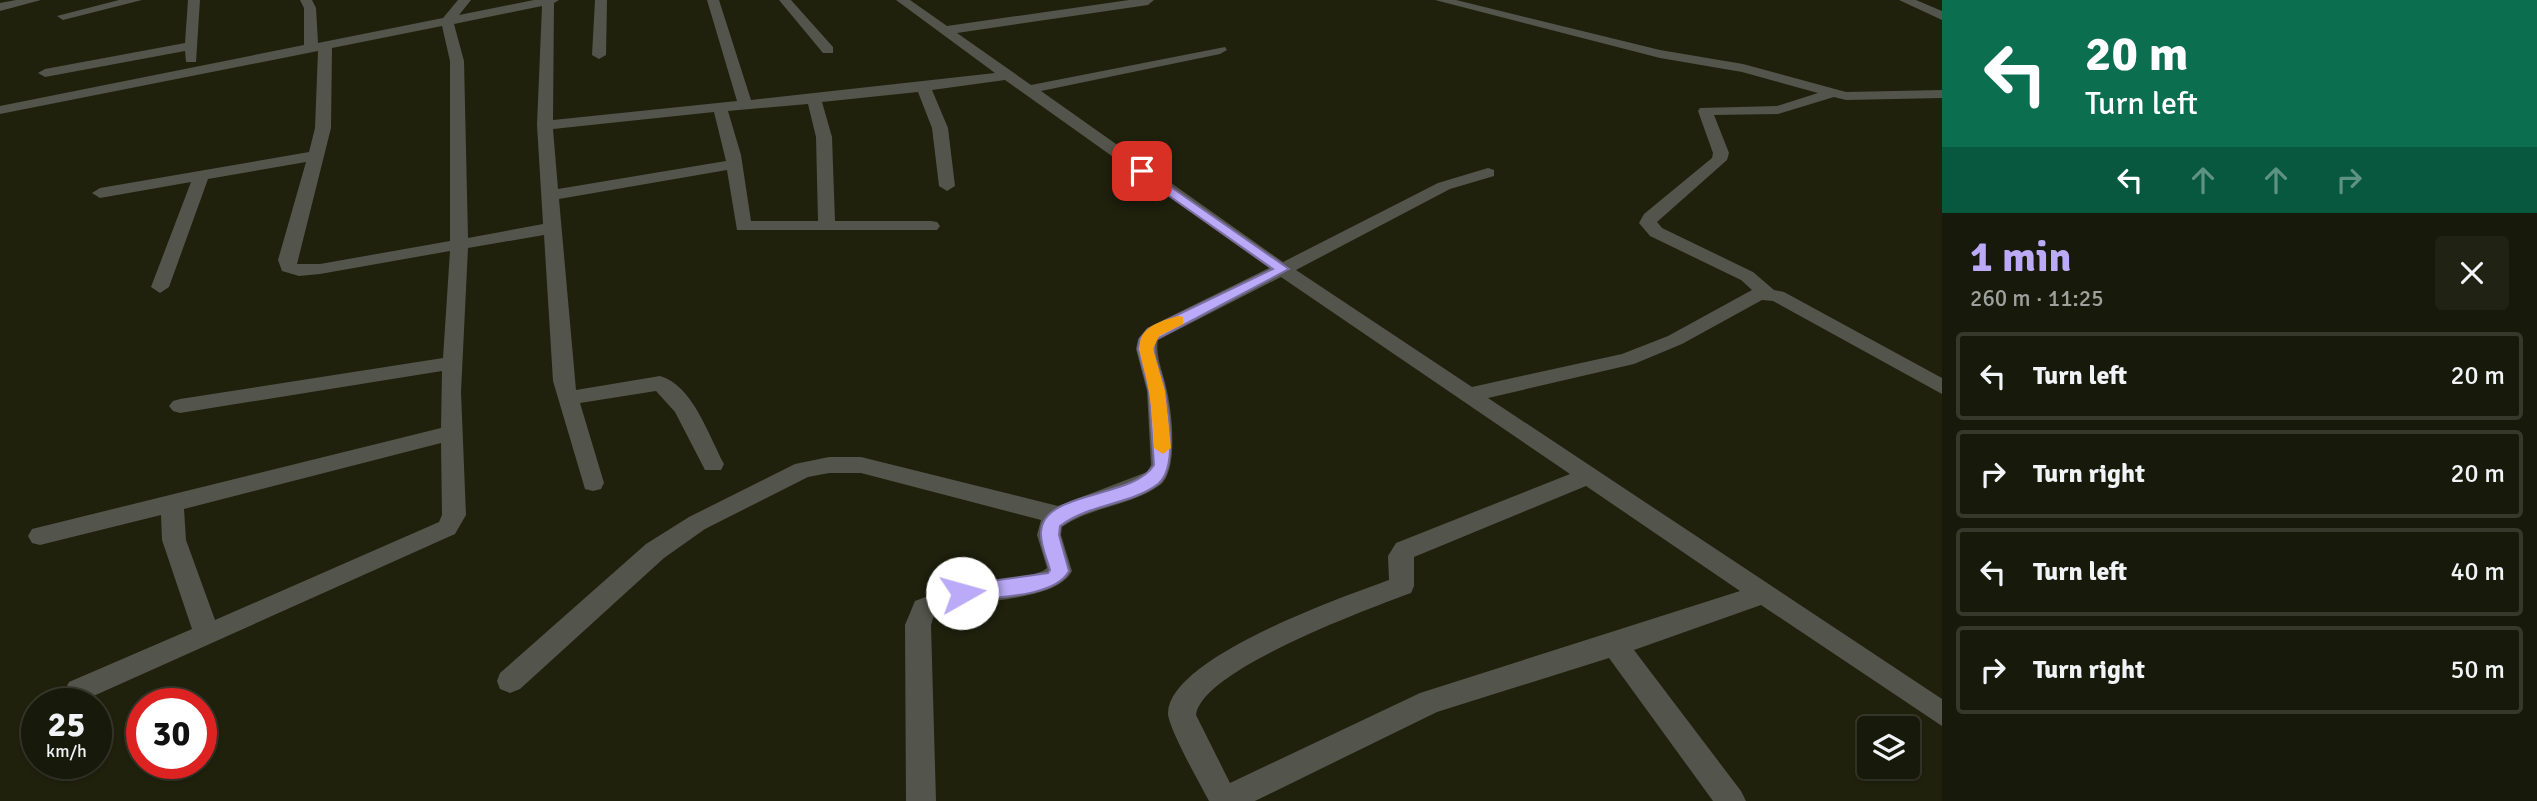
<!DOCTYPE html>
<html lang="en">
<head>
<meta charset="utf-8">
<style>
	body { margin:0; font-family:Signika,sans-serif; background:#202213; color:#f1f3f6; height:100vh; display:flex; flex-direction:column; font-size:26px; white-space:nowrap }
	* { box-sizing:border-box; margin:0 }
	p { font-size:23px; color:#9ea09c }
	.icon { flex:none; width:38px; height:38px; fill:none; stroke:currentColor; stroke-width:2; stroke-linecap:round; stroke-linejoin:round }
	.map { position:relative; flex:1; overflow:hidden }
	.details { display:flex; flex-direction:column; background:#17190a; width:595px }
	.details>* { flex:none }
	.banner { background:#0b6e4f; color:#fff; overflow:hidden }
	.fabs { position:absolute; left:1857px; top:716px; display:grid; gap:14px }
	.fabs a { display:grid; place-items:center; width:63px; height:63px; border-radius:7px; background:#17190a; box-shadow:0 2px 5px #0004,0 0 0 2px #36382b; font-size:35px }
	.speed { position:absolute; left:21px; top:688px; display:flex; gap:14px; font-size:35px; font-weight:700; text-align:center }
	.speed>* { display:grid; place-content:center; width:91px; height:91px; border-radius:50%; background:#17190a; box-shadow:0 2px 5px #0004,0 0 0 2px #36382b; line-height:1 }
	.speed small { font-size:18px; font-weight:400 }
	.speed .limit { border:10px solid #d22; background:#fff; color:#111 }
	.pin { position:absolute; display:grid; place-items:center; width:60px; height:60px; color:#fff; margin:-30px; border-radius:14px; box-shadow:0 4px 10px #0006 }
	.me { position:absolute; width:77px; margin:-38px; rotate:83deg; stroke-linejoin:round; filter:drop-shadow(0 0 5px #0008) }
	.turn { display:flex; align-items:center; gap:24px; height:147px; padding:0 28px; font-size:32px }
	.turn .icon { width:91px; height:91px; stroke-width:2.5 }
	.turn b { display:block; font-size:49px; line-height:60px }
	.lanes { display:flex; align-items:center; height:66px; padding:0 28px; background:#0003; justify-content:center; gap:35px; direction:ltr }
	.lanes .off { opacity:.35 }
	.round { display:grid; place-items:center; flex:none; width:74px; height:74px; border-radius:7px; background:#202213 }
	.head { display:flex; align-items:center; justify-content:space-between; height:119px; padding:0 28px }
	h1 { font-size:42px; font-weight:700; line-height:52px; color:#baaaf7 }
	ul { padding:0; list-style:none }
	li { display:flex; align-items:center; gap:21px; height:88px; margin:0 14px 10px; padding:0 14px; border:4px solid #36382b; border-radius:7px }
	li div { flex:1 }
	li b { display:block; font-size:26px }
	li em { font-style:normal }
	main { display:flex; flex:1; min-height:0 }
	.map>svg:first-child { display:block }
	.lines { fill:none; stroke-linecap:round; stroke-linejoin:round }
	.minor { fill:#53544b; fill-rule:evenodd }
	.route { fill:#baaaf7; stroke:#796ea1; stroke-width:2 }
	.slow { fill:#f59e0b }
</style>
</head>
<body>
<main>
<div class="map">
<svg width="1942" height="801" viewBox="0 0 1942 801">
	<rect width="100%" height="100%" fill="#1f210d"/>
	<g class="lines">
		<g class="minor">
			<path d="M16,0H41L0,11V3Z"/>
			<path d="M119,0H142L63,20L57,16Z"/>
			<path d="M188,0H200L196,62H186L185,51L45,77L38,73L45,69L185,43Z"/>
			<path d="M300,0H312L316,8L318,43L443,18L458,0H471L459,15L534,0H559L554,3L553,120L737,101L707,0H719L751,100L995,73L896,0H910L947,26L1129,0H1154L1148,5L957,33L1031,85L1225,47L1227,50L1220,54L1041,91L1283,262L1438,183L1488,168L1494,170V176L1450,189L1296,270L1472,387L1622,354L1668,336L1752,290L1741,280L1650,236L1639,223L1644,214L1712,158L1713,153L1698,111L1700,108L1777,106L1818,93L1742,72L1660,58L1435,0H1456L1660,50L1743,64L1846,92L1942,90V98L1846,100L1834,97L1778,114L1714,115L1729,153L1727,160L1657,222L1662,228L1753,272L1774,290L1784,292L1942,378V394L1773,301L1762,300L1682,344L1634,364L1488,398L1942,699V726L1761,605L1634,650L1741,791L1746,801H1713L1609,658L1437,712L1255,801H1209C1200,784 1169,729 1168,714C1167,658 1343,597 1389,580L1388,556L1396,543L1570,474L1281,277L1158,340C1155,356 1163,372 1166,387C1172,409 1179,471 1160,485C1132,506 1092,506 1062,527L1061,535L1072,571C1055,604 971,597 934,615L931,625L936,801H906L905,625L915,601L960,584L1028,576L1043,571L1047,568L1037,535L1041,520L861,473H829L808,477L705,529L664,558L520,689L510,693L500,689L497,681L500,673L646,544L689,517L795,464L829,457H861L1058,506L1147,472L1151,465L1147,391L1136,349L1138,339L1147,328L1269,268L1005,80L932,90L948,128L955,186L947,191L939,186L932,128L918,92L822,102L832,137L835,221H931L937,222L940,226L937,230H737L727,170L559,199L576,390L660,376C693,385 709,437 724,464L721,470H705L675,412L656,391L580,403L604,483L601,489L593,491L585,489L553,381L544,235L468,248L461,392L466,515L455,534L89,698L79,702L69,698L65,690L69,682L192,629L162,540L161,515L40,545L32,543L28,536L32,529L441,428L442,371L180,413L173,411L169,406L173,401L180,399L443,358L450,251L320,274L299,276L282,271L278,260L306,162L208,179L169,287L160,293L151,287L191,182L100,198L92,193L100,188L309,152L315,128L318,51L0,114V106L304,45V8ZM542,6L537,125L543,224L468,238L464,61L454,24ZM442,26L450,61V241L320,264H297L331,128L332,48ZM808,104L816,137L818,221H751L741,155L728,111ZM714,112L726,161L558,189L553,129ZM441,443L442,515L439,522L215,620L186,540L184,509ZM1586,486L1740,591L1420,693L1230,783L1196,715C1201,670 1368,609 1411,593L1414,586V557Z"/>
			<path d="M595,0H607L606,55L599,59L592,55Z"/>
			<path d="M779,0H791L833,47V53H823Z"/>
			<path d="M1899,0H1916L1942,11V20Z"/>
		</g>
	</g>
	<path class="route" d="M1142,167L1289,269L1155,340C1151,358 1163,374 1165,392C1169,415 1177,469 1158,484C1130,505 1091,503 1060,526L1059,535L1069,571C1055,598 991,597 962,601L955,598L952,593L955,587L962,585L1048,573L1050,570C1047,559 1040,544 1041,532C1043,490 1133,499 1154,465L1149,391L1138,349L1140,339L1148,329L1273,269L1138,174V168Z"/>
	<path class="slow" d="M1178,316L1183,317V324L1159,336L1153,349L1165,391L1171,448L1163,454L1154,448C1153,429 1152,410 1149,392C1143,351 1121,331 1178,316Z"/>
</svg>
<div class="fabs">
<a><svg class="icon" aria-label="layers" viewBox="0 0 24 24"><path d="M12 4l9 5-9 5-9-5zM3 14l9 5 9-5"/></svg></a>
</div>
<div class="speed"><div>25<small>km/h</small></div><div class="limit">30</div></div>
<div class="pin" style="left:1142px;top:171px;background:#d93025"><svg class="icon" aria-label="arrive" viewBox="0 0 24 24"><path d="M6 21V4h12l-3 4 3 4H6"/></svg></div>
<svg class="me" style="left:962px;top:593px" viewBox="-20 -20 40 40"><circle r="19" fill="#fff"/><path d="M0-13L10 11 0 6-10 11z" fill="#baaaf7"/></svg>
</div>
<section class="details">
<div class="banner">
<div class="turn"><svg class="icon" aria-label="left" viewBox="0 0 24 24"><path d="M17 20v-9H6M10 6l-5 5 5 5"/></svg><div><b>20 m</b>Turn left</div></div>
<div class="lanes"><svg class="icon" aria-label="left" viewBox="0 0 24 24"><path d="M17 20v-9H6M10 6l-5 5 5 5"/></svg><svg class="icon off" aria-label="ahead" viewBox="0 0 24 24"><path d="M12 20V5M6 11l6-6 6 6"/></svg><svg class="icon off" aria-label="ahead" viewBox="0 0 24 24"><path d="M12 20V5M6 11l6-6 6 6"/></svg><svg class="icon off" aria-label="right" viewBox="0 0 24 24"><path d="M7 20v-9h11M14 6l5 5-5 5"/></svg></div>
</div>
<div class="head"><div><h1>1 min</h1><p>260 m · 11:25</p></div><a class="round"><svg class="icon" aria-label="close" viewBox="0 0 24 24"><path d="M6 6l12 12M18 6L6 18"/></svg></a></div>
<ul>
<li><svg class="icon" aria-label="left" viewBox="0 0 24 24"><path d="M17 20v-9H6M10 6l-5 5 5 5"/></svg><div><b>Turn left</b></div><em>20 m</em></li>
<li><svg class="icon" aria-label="right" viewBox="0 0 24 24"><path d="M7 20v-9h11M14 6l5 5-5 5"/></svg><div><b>Turn right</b></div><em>20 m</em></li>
<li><svg class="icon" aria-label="left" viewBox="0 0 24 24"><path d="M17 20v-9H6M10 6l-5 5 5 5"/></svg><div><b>Turn left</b></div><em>40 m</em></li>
<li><svg class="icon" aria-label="right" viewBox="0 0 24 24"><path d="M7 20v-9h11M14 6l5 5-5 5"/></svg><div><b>Turn right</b></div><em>50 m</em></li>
</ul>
</section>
</main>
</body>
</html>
